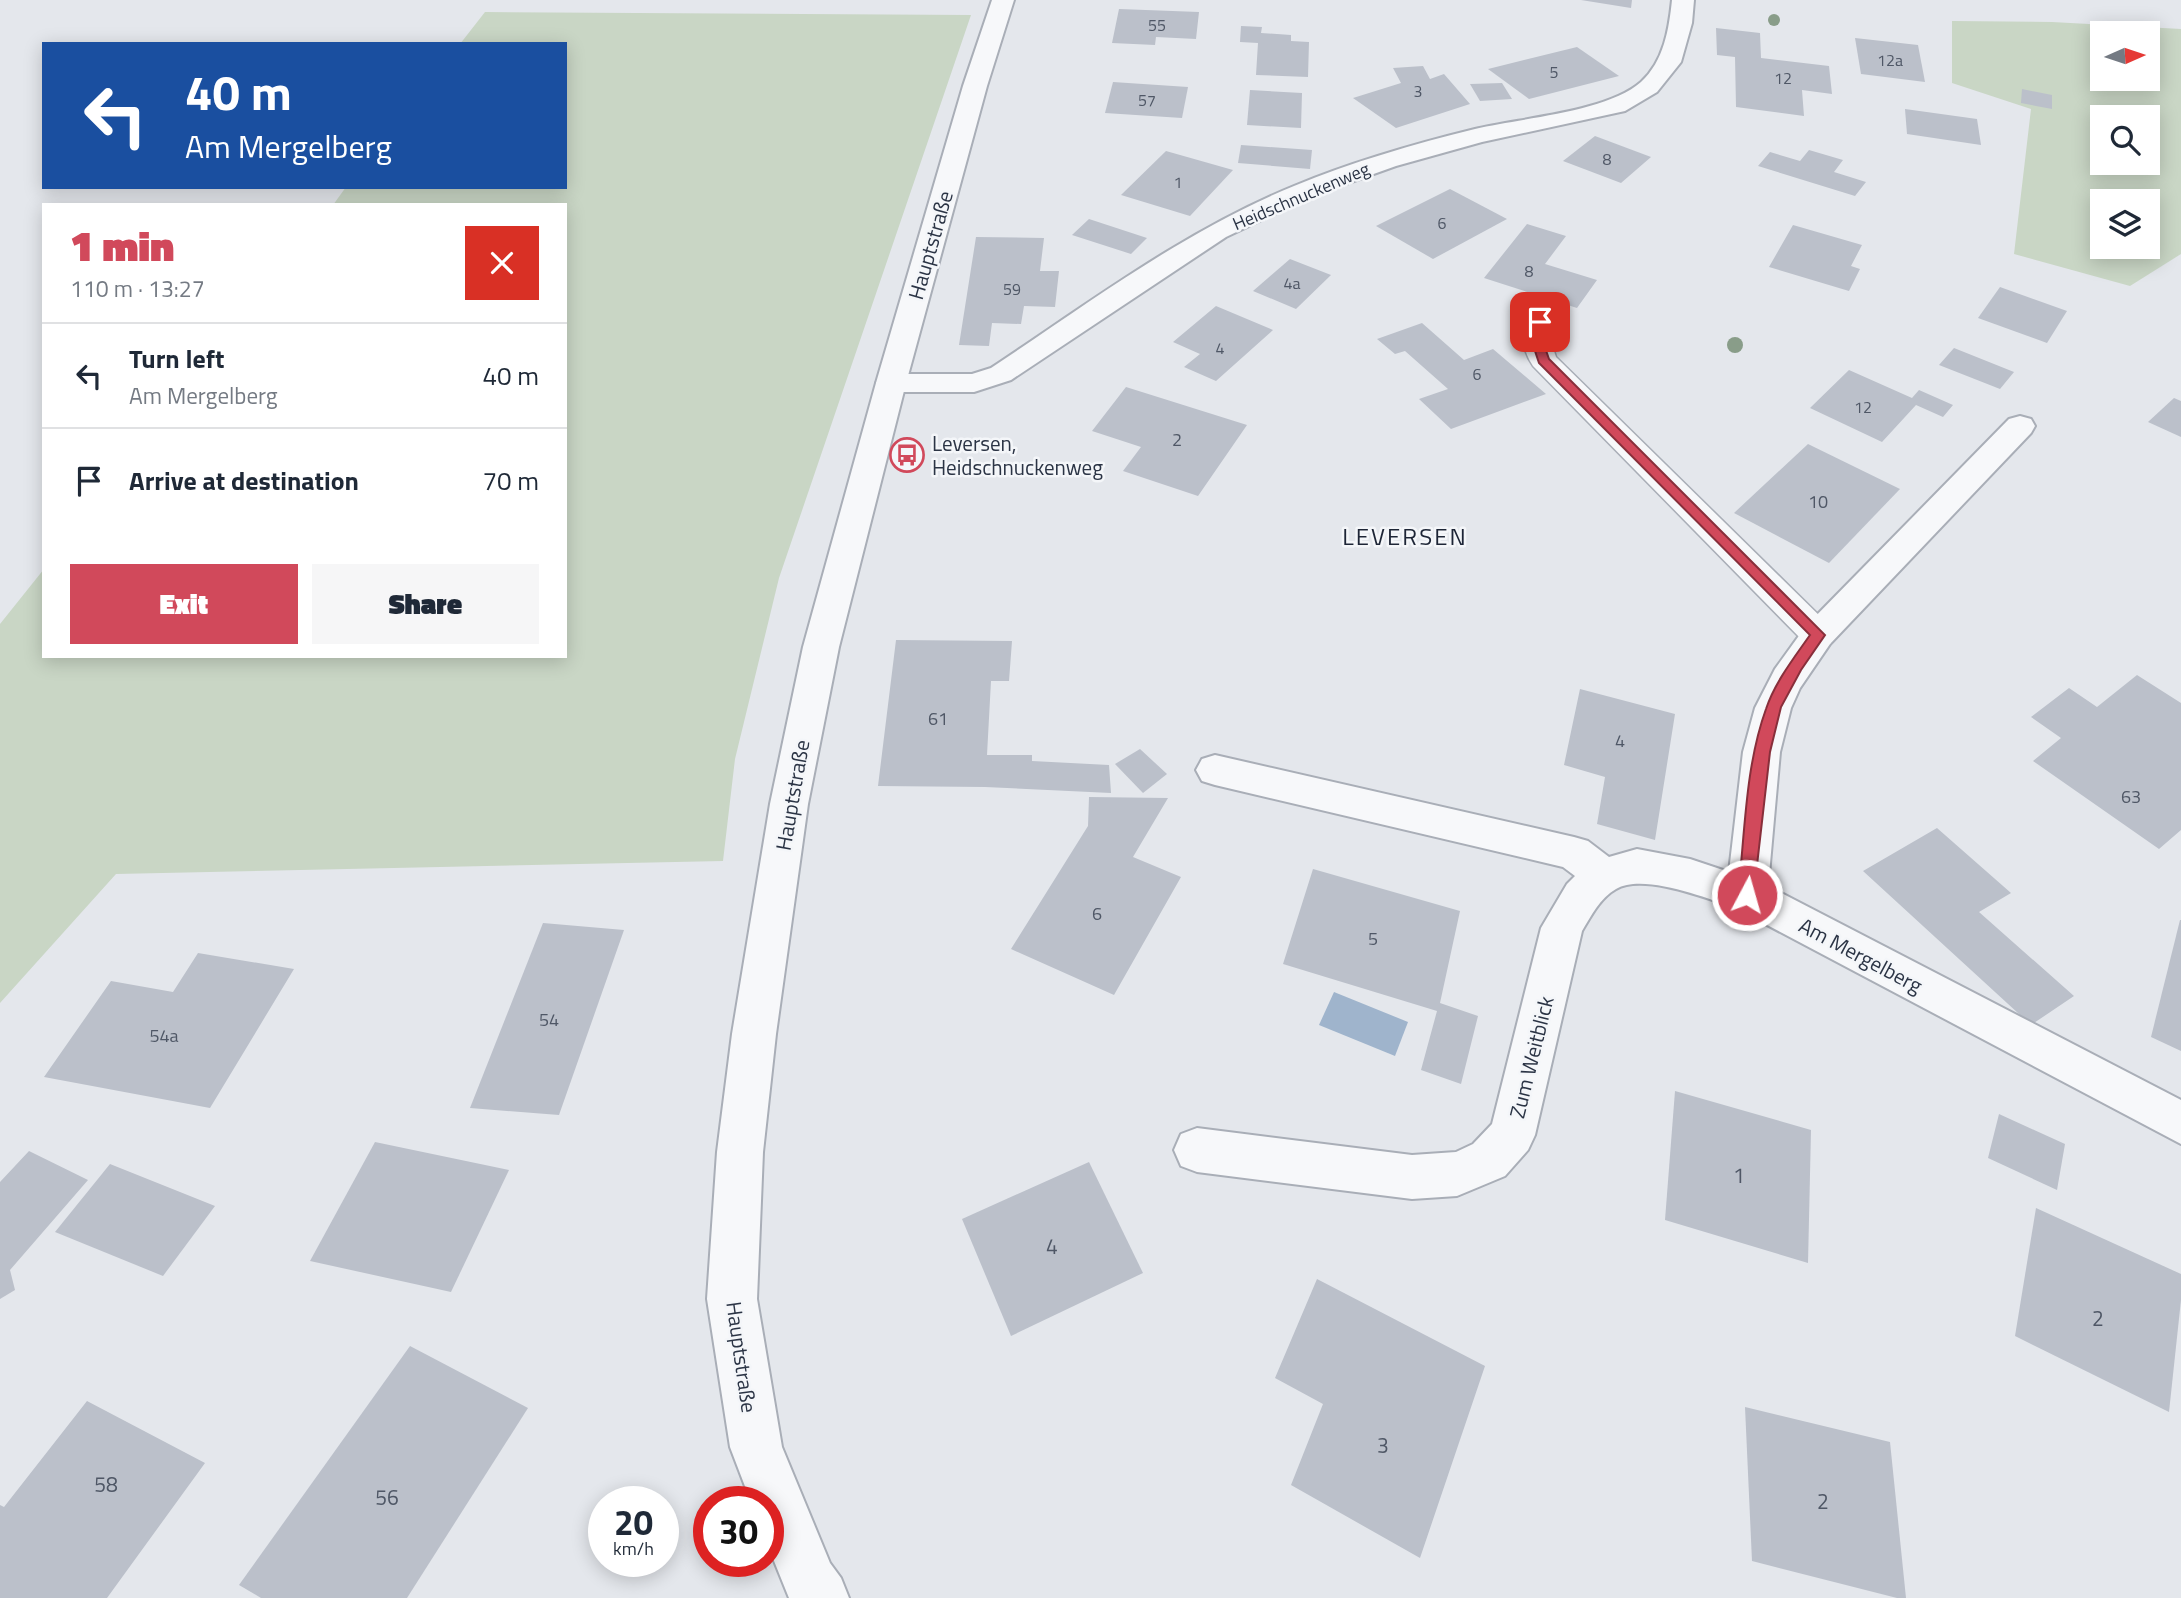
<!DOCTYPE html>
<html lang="en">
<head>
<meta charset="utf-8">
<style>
	body { margin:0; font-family:"Titillium Web",sans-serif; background:#f6f6f7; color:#1f2937; height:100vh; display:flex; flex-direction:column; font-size:26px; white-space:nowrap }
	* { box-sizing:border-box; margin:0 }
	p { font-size:23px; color:#747a83 }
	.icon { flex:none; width:38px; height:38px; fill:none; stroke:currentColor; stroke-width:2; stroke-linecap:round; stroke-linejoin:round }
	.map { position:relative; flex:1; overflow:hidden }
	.drawer { position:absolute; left:42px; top:203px; width:525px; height:455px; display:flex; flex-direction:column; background:#fff; border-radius:0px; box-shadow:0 4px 18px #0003 }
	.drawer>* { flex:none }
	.hud { position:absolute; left:42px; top:42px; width:525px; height:147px; border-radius:0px; box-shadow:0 4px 18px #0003; background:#1a4fa0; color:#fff; overflow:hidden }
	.needle { width:46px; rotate:87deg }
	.controls { position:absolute; left:2090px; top:21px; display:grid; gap:14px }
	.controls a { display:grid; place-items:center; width:70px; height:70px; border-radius:0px; background:#fff; box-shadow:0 4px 18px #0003; font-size:35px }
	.speed { position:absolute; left:588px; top:1486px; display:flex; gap:14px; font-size:35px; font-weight:700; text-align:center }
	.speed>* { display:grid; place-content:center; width:91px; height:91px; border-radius:50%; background:#fff; box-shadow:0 4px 18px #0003; line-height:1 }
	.speed small { font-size:18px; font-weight:400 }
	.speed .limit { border:10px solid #d22; background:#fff; color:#111 }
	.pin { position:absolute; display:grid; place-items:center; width:60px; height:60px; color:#fff; margin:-30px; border-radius:14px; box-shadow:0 4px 10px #0006 }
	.me { position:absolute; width:77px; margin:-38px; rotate:6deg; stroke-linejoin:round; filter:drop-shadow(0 0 5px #0008) }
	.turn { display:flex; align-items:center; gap:24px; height:147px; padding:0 28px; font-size:32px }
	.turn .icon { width:91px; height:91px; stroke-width:2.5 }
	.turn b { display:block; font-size:49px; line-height:60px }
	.round { display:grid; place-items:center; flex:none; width:74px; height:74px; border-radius:0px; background:#f6f6f7 }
	.overview { display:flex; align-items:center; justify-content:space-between; height:119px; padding:0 28px }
	h1 { font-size:42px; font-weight:800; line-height:52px; color:#d1495b }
	.button { display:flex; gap:14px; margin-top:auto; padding:14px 28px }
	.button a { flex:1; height:80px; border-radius:0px; background:#d1495b; color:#fff; font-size:28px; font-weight:800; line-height:80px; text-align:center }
	.button a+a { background:#f6f6f7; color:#1f2937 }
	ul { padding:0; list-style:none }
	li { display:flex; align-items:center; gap:21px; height:105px; padding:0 28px; border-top:2px solid #e0e1e3 }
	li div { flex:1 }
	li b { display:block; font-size:26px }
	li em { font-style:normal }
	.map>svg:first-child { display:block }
	.green { fill:#c9d6c5; fill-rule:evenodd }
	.water { fill:#9fb4cc }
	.building { fill:#bbc0ca }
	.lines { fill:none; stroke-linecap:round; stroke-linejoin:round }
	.service-casing { stroke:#a9aeb7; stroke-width:3 }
	.minor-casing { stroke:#a9aeb7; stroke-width:4 }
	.tertiary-casing { stroke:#a9aeb7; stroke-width:4 }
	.service { fill:#f7f8fa; fill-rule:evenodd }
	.minor { fill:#f7f8fa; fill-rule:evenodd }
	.tertiary { fill:#f7f8fa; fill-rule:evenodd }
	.tree { fill:#899d89 }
	.route { fill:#d1495b; stroke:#882f3b; stroke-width:2 }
	.labels { text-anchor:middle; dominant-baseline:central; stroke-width:5; stroke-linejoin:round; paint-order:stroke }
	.far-number-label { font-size:16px; fill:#4f5766 }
	.far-street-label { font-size:18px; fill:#2b3445; stroke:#f4f6f9 }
	.number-label { font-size:18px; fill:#4f5766 }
	.street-label { font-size:21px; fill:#2b3445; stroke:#f4f6f9 }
	.poi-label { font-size:21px; fill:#2b3445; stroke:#f4f6f9; text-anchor:start }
	.near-number-label { font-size:21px; fill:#4f5766 }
	.quarter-label { font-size:24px; letter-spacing:2px; fill:#1d2536; stroke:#f4f6f9 }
</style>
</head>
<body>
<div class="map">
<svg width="2181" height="1598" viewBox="0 0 2181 1598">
	<rect width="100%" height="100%" fill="#e4e7ec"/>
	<g class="green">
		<path d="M485,12L971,15L779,578L735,759L723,861L116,874L0,1003V624L44,569V656H565V205H333L346,187H565V44H460Z"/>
		<path d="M1952,21L2052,22L2181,29V254L2130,286L2014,254L2031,109L1952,83ZM2102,33H2147V79H2102ZM2102,117H2147V163H2102ZM2102,201H2147V247H2102Z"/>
	</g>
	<path class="water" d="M1334,992L1408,1022L1395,1056L1319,1025Z"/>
	<g class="building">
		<path d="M1581,0H1632L1631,8Z"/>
		<path d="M1119,9L1199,12L1196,39L1156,37L1155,45L1112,43Z"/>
		<path d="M1241,26L1262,27L1261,33L1291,35V41L1309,42L1308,77L1256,75L1258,43L1240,42Z"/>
		<path d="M1716,28L1760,33L1761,58L1829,66L1832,94L1802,90L1804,116L1736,107L1735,57L1717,55Z"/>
		<path d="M1855,38L1918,45L1925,82L1861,74Z"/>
		<path d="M1577,47L1619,76L1529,99L1488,69Z"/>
		<path d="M1423,66L1430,79L1444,74L1470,104L1396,128L1353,98L1401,83L1393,68Z"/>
		<path d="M1113,82L1188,87L1182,118L1105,113Z"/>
		<path d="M1502,83L1512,99L1480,101L1470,84Z"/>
		<path d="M2022,89L2052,95V109L2021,103Z"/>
		<path d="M1250,90L1302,93L1301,128L1247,125Z"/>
		<path d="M1905,109L1977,119L1981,145L1907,134Z"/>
		<path d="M1595,136L1651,157L1621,183L1563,161Z"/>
		<path d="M1241,145L1312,150L1310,169L1238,163Z"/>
		<path d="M1809,150L1843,160L1834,172L1866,182L1855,196L1758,166L1770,152L1800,161Z"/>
		<path d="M1166,151L1233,170L1190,216L1121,195Z"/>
		<path d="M1450,189L1507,219L1433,259L1376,226Z"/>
		<path d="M1089,219L1147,238L1131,254L1072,235Z"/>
		<path d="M1527,224L1566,236L1545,264L1597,280L1577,308L1484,278Z"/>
		<path d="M1793,225L1862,245L1851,266L1860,269L1849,291L1769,267Z"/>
		<path d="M976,237L1044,238L1040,271H1059L1055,307L1024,306L1021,324L992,323L989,346L959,345Z"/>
		<path d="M1290,259L1331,275L1296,309L1253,291Z"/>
		<path d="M2000,287L2067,311L2047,343L1978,318Z"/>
		<path d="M1216,306L1273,330L1216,381L1184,367L1200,354L1173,342Z"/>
		<path d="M1422,323L1464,360L1493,349L1546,394L1451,429L1419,399L1448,389L1405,351L1395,354L1377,339Z"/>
		<path d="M1954,348L2014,372L2000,389L1939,365Z"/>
		<path d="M1849,370L1912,398L1919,390L1953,405L1943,417L1916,405L1882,442L1810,408Z"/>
		<path d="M1126,387L1247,425L1198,496L1123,471L1141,447L1092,431Z"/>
		<path d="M2174,398L2181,401V437L2148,422Z"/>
		<path d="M1808,444L1900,489L1829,563L1734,513Z"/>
		<path d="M896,640L1012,641L1009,681H991L987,755H1032V761L1109,765L1111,793L985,787L878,786Z"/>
		<path d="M2137,675L2181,703V830L2159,849L2033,761L2061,738L2031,717L2069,688L2097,707Z"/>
		<path d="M1580,689L1675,714L1655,840L1597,824L1605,777L1564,765Z"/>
		<path d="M1140,749L1167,774L1143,793L1115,764Z"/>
		<path d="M1089,797L1168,798L1133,857L1181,877L1114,995L1011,949L1088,826Z"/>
		<path d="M1937,828L2011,893L1979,912L2074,996L2031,1025L1863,871Z"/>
		<path d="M1313,869L1460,911L1440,1003L1478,1016L1461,1084L1421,1070L1437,1011L1283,964Z"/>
		<path d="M2180,920H2181V1051L2151,1037Z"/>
		<path d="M543,923L624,930L559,1115L470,1108Z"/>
		<path d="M198,953L294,969L210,1108L44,1077L111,981L173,992Z"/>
		<path d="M1675,1091L1811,1130L1808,1263L1665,1220Z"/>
		<path d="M1999,1114L2065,1144L2057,1190L1988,1158Z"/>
		<path d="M375,1142L509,1170L451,1292L310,1261Z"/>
		<path d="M29,1151L88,1180L10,1270L15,1290L0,1299V1182Z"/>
		<path d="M1089,1162L1143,1273L1011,1336L962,1219Z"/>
		<path d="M110,1164L215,1206L163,1276L55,1232Z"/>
		<path d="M2036,1208L2181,1274V1300L2169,1412L2015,1336Z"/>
		<path d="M1317,1279L1485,1366L1420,1558L1291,1485L1323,1404L1275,1378Z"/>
		<path d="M410,1346L528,1408L407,1598H261L239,1585Z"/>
		<path d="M87,1401L205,1463L107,1598H0V1505L4,1507Z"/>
		<path d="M1745,1407L1890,1442L1906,1598H1897L1752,1561Z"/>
	</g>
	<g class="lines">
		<g class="service-casing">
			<path id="service" d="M1544,300L1553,302L1557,308L1549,336L1556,357L1830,626L1835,635L1830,644L1818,647L1806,644L1533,366C1519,346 1521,322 1535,302Z"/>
		</g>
		<g class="minor-casing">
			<g id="minor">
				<path d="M1672,0H1694L1692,23L1681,62L1657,92L1625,111L1482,142L1396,166L1312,196L1226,237L1011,380L974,392H891L881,389L876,383L881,377L891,374H972L991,368C1089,303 1184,231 1294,186C1352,162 1414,144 1475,129C1521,118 1607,112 1641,82C1664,61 1669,29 1672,0Z"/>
				<path d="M2020,416L2031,419L2035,426L2031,433L1830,644L1800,688L1791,708L1780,752L1768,886L2181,1100V1144L1733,907C1706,898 1643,873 1616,889C1600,898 1591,916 1582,931L1535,1135L1528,1150L1505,1176L1457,1196L1412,1199L1197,1172L1181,1166L1174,1150L1181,1134L1197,1128L1412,1155L1456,1152L1473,1144L1492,1124L1541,928L1567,884L1575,876L1563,867L1215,785L1202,781L1196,770L1202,759L1215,755L1574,837L1588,841L1609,857L1637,849L1690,859L1729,872L1743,752L1755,708L1775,669L1806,626L2009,419Z"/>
			</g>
		</g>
		<g class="tertiary-casing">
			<path id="tertiary" d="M992,0H1014L987,86L906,383L839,647L808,804L776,1034L763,1152L757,1299L782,1447L830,1563L841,1578L849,1598H789L768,1546V1502H751L730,1447L707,1299L717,1152L732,1034L770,804L803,647L876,383L963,86Z"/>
		</g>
		<use href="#service" class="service"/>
		<use href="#minor" class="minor"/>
		<use href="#tertiary" class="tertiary"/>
	</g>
	<g class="tree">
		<circle cx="1774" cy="20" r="6"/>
		<circle cx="1735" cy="345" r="8"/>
	</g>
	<path class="route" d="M1540,319L1546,322L1541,336L1549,359L1825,635L1801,670L1781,707L1770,752L1753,900H1741L1738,895C1745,834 1745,767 1766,709C1775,682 1794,658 1810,635L1539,363L1530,336L1534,322Z"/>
	<defs>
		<g id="bus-ring" transform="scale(1.75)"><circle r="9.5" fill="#f4f6f9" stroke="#d1495b" stroke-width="1.5"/><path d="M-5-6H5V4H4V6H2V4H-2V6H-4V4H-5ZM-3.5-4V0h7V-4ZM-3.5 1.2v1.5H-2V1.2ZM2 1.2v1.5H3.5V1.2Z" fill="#d1495b"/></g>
	</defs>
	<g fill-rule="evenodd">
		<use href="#bus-ring" x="907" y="455"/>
	</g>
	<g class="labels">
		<g class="far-number-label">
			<text x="1157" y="25">55</text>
			<text x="1890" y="60">12a</text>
			<text x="1554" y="72">5</text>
			<text x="1783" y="78">12</text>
			<text x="1418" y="91">3</text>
			<text x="1147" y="100">57</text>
			<text x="1607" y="159">8</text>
			<text x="1178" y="182">1</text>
			<text x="1442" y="223">6</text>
			<text x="1529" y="271">8</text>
			<text x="1292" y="283">4a</text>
			<text x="1012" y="289">59</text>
			<text x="1220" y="348">4</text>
			<text x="1477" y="374">6</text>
			<text x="1863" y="407">12</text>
		</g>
		<g class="far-street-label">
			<text transform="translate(1301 196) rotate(-23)">Heidschnuckenweg</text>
		</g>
		<g class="number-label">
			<text x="1177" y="439">2</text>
			<text x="1818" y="501">10</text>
			<text x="938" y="718">61</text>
			<text x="1620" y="740">4</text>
			<text x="2131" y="796">63</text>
			<text x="1097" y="913">6</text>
			<text x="1373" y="938">5</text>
			<text x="549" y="1019">54</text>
			<text x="164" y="1035">54a</text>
		</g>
		<g class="street-label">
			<text transform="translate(930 245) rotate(-74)">Hauptstraße</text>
			<text transform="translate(792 795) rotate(-80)">Hauptstraße</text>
			<text transform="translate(1861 955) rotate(28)">Am Mergelberg</text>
			<text transform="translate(1531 1057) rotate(-76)">Zum Weitblick</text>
			<text transform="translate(742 1357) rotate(82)">Hauptstraße</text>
		</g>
		<g class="poi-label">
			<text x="932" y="443">Leversen,<tspan x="932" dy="24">Heidschnuckenweg</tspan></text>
		</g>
		<g class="near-number-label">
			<text x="1739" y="1175">1</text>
			<text x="1052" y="1246">4</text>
			<text x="2098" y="1318">2</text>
			<text x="1383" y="1445">3</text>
			<text x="106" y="1484">58</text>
			<text x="387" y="1497">56</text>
			<text x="1823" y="1501">2</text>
		</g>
		<g class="quarter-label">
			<text x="1405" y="536">LEVERSEN</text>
		</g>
	</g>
</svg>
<div class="controls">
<a><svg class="needle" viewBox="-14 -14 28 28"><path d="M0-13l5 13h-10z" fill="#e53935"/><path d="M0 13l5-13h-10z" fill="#747a83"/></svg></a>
<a><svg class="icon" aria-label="search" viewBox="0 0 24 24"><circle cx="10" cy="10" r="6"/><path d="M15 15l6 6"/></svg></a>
<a><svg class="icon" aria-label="layers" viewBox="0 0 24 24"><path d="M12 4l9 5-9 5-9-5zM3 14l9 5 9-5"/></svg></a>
</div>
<div class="speed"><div>20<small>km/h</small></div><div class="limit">30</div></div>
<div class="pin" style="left:1540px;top:322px;background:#d93025"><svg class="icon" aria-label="arrive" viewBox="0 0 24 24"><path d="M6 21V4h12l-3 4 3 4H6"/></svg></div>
<svg class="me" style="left:1747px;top:895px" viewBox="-20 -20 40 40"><circle r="17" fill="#d1495b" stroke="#fff" stroke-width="3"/><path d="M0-11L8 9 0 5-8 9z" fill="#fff"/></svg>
<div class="hud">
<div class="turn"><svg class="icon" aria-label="left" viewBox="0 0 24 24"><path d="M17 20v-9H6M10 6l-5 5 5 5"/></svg><div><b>40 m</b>Am Mergelberg</div></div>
</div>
<section class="drawer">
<div class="overview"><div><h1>1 min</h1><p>110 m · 13:27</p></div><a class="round" style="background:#d93025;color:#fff"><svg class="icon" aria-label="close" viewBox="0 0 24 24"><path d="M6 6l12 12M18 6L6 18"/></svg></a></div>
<ul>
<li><svg class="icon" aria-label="left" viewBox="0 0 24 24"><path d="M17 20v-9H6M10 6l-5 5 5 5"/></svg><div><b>Turn left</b><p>Am Mergelberg</p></div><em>40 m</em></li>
<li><svg class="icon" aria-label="arrive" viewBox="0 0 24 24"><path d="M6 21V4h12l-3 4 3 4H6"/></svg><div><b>Arrive at destination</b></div><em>70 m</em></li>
</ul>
<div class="button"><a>Exit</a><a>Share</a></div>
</section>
</div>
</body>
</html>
